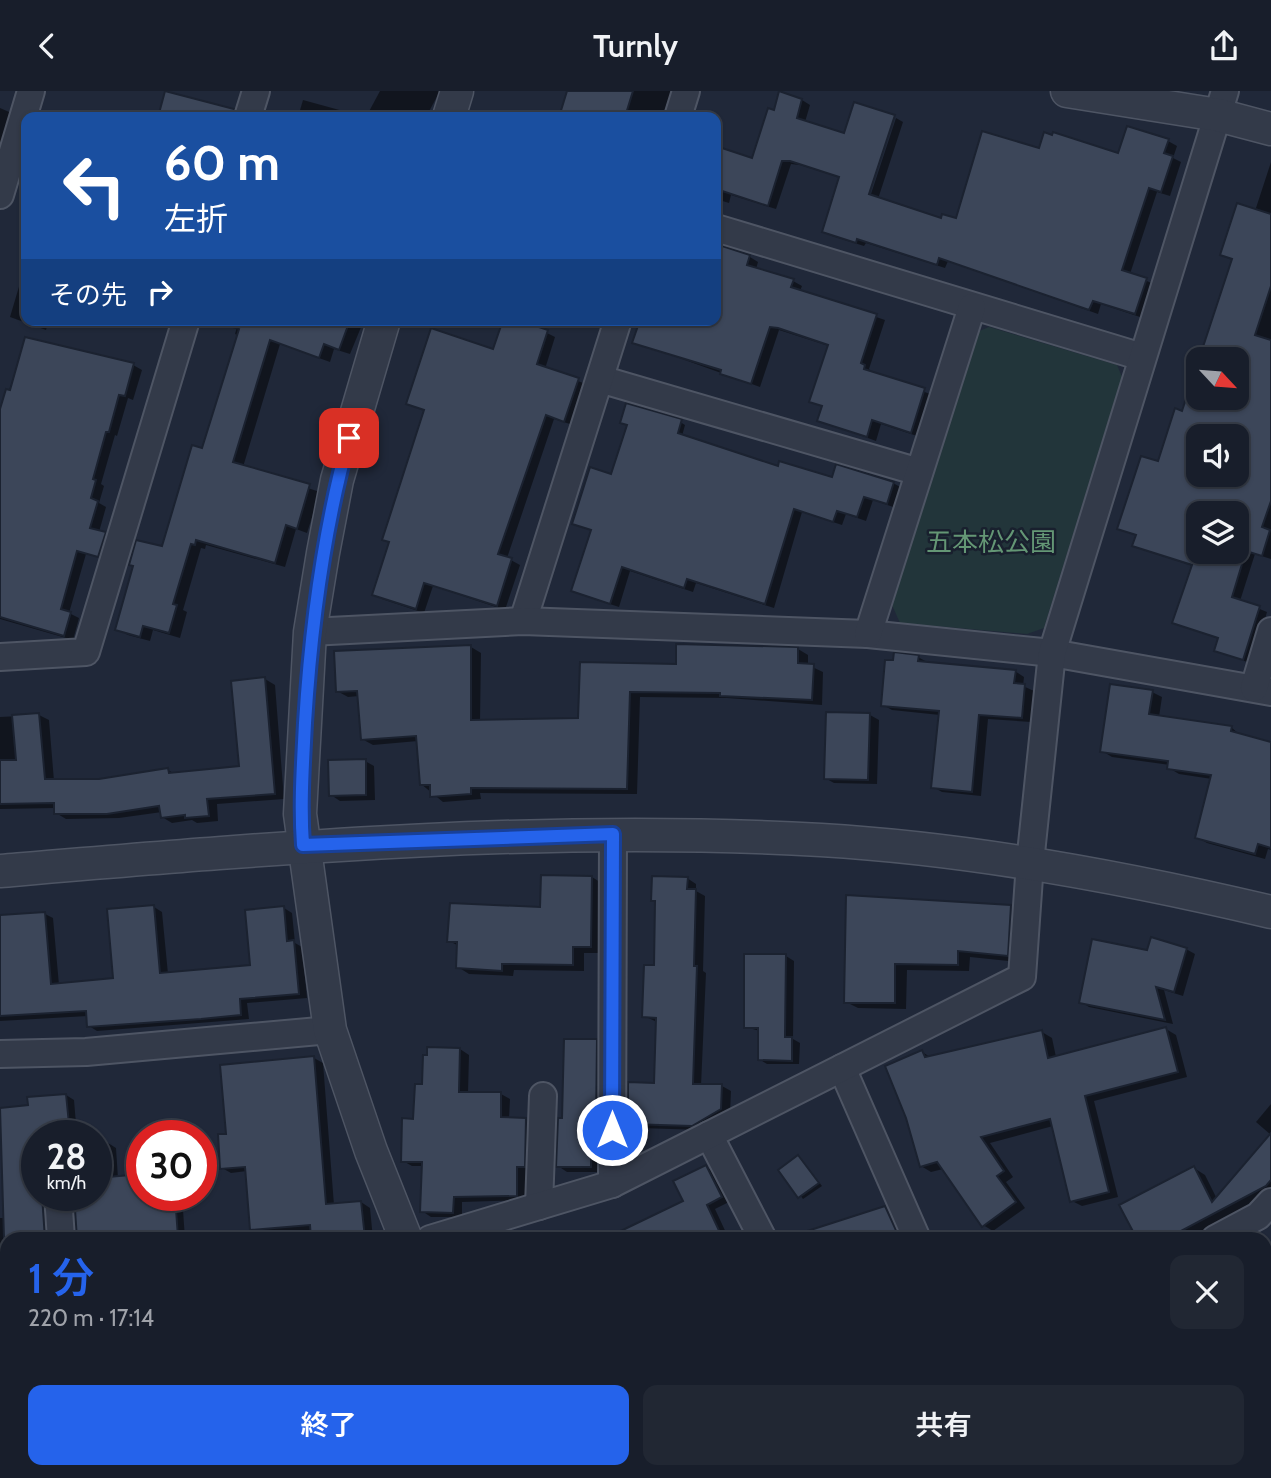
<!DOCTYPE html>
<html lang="ja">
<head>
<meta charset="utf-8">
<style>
	body { margin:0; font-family:Cabin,"Noto Sans JP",sans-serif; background:#212733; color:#f1f3f6; height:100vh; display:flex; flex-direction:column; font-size:26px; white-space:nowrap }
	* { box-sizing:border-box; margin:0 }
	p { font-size:23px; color:#9fa2a9 }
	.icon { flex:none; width:38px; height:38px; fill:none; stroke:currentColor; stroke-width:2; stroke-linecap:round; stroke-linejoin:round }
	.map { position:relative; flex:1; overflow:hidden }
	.panel { position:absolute; left:0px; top:1141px; width:1272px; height:247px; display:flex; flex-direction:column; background:#181e2b; border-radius:21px 21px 0 0; box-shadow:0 2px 5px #0004,0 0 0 2px #363c47 }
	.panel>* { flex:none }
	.top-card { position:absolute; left:21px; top:21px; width:700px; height:214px; border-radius:14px; box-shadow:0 2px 5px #0004,0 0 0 2px #363c47; background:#1a4fa0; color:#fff; overflow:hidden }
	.needle { width:46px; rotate:116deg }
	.controls { position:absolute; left:1186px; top:256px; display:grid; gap:14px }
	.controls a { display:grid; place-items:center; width:63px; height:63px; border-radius:14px; background:#181e2b; box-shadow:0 2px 5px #0004,0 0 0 2px #363c47; font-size:35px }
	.speed { position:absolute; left:21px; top:1029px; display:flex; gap:14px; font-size:35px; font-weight:700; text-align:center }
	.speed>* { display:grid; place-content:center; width:91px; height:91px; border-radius:50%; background:#181e2b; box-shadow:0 2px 5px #0004,0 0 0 2px #363c47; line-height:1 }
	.speed small { font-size:18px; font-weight:400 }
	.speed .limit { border:10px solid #d22; background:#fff; color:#111 }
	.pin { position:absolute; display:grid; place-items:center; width:60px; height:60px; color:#fff; margin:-30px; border-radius:14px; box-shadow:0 4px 10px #0006 }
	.me { position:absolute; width:77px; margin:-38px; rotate:0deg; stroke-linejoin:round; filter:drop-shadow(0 0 5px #0008) }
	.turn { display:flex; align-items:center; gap:24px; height:147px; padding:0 28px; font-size:32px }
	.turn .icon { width:91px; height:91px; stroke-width:2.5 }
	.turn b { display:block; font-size:49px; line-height:60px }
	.then { display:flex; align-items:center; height:66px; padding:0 28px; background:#0003; gap:14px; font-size:26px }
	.round { display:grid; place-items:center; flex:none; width:74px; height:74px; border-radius:14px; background:#212733 }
	.overview { display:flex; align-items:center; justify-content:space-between; height:119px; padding:0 28px }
	h1 { font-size:42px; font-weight:600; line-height:52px; color:#2563eb }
	.button { display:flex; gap:14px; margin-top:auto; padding:14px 28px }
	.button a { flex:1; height:80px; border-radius:14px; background:#2563eb; color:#fff; font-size:28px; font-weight:600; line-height:80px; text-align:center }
	.button a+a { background:#212733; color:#f1f3f6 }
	header { display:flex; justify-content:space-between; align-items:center; height:91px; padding:0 28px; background:#181e2b; font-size:32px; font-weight:600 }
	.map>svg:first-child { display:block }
	.green { fill:#22353a }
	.shadow { fill:#0007; fill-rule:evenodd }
	.building { fill:#3c4659; stroke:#1b2230; stroke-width:2; fill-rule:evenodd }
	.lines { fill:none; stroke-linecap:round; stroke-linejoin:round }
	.minor-casing { stroke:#4e5564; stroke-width:30 }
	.tertiary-casing { stroke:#4e5564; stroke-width:35 }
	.minor { stroke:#333a49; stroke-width:26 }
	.tertiary { stroke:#333a49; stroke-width:32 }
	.route-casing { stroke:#184099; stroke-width:18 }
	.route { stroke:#2563eb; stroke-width:12 }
	.labels { text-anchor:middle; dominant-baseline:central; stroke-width:5; stroke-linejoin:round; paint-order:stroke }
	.park-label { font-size:26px; fill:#649775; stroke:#19202e }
</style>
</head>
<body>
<header><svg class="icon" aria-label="back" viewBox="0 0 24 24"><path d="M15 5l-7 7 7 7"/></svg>Turnly<svg class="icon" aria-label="share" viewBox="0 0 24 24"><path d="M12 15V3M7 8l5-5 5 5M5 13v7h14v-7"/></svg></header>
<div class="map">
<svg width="1271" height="1387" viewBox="0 0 1271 1387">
	<rect width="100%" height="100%" fill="#202839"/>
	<path class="green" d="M989,236L1117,274L1122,286L1044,537L1027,543L900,532L892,514L977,241Z"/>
	<g class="shadow">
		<path d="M380,0H440L426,26H366Z"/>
		<path d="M569,0H675L667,26H561Z"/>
		<path d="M303,9L365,26H298Z"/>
		<path d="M802,9L810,14L805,31L868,112L896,27L903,31L878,108L942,129H957L1040,59L1120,64L1168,50L1177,55L1173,67L1181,71L1170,105L1157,101L1130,183L1154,193L1143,227L1101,213L1098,223L948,170L945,177L866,152L864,155L832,145L824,140L841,87L800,74L791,73L776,118L731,104L729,112L716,108V57L753,69L775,21Z"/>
		<path d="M0,17L16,24L0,63Z"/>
		<path d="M1271,71V468L1255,463L1240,510L1267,521L1252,573L1216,559L1219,548L1174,531L1193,475L1143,459L1134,454L1137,445L1120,437L1159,373L1183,322L1199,306H1237L1242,172L1222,163L1255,120ZM1199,345H1237V383H1199ZM1199,422H1237V460H1199Z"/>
		<path d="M716,154L750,166L758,171L756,178L793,190L802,195L800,200L885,229L869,278L872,282L933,304L920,346L881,333L876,350L819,329L823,316L811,310L829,255L779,239L760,296L635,251L716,229Z"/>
		<path d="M26,172V229H49L46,239L10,226Z"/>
		<path d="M239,229H364L350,263L334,258L330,271L280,253L243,376L320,401L307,442L296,438L285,476L206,454L205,458L201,457L183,519L187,521L180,547L153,539L150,550L128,544L117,538L163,457L203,359L239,245L235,243Z"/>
		<path d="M504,229H544L541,239L555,246L545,278L586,293L573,334L554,328L507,467L520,474L505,519L433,495L424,522L382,508L374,503L426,320L408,312L494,260Z"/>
		<path d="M26,248L133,274L142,279L133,309L128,307L117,345L115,344L101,393L104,395L99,412L106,416L99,441L114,448L107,469L86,463L69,522L79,527L73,549L0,528V327Z"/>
		<path d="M677,329L685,334L682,345L779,377L833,389L893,392L902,397L896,417L873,409L866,430L846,423L842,434L802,421L774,517L696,492L693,501L630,480L619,516L582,504L573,499L592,440L574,432L612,385L628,335L622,331Z"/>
		<path d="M471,556L481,562L480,631L580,629L581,573L678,575L798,558L808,564V574L823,581L822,614L727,607L640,606L637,703L480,702L481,708L443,711L421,693L418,650L373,654L362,648L359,605L348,606L337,600Z"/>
		<path d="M918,566L927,571L1015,580L1024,586L1023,595L1034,600L1031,631L988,628L981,705L942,701L933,696L940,624L892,619L883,614Z"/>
		<path d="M265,588L275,594L284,708L217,713L218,730L197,732L192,729L172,732L162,726V721L119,727L66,728L56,722V717L0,718V626L39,624L49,629L54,690L99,689L168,679L175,683L241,676Z"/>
		<path d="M1152,601L1162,606L1159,626L1231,636L1241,645L1271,653V759L1268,758L1265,768L1207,752L1197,746L1212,688L1179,683L1169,677L1170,674L1112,666L1102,660Z"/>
		<path d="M870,624L879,629L877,693L834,692L825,687Z"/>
		<path d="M365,670L374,675L375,709L340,710L331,704Z"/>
		<path d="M592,786L603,793L602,862H584V880L514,879L513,885L469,883L458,876L459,855L449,850L542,818Z"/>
		<path d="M687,787L696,793V800L705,805L703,880L706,882L701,995H722L731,1000L730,1023L702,1039L639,1037L630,1032L656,994L657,931L644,925L656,876Z"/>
		<path d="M848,806L1011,816L1022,822L1019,871L970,866L969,880L907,879L906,918L858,917L846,911Z"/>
		<path d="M154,816L162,821L168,883L251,875L284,817L292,822L295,852L302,856L307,907L247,912L249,928L97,940L89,935L88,925L0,930V826L45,823L53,827L59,894L115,889Z"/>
		<path d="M1186,858L1195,863L1183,905L1164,899L1173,933L1089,916L1081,911L1148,861Z"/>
		<path d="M786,865L794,870L793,948L800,952L799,973H767L759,968L760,940L745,936Z"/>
		<path d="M1166,938L1176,944L1187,986L1094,1010L1118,1106L1082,1115L1072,1110L1053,1035L990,1052L1013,1086L1006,1091L1025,1117L993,1140L983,1134L943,1078L931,1081L921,1075L922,961L932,967L1042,941L1052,947L1056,966Z"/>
		<path d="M596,950L605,955L600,1081H567L558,1075L564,1029Z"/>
		<path d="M460,958L469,964L468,1002L501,1003L510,1008L509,1028H526L535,1034L533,1081H526V1109L462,1111V1126H431L422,1120L423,1075H412L403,1070L424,995Z"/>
		<path d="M314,967L323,972L334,1114L361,1111L370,1117L373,1148H313L312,1139L261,1143L252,1138L247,1080L231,1082L222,1077L228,1044Z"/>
		<path d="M66,1004L74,1009L77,1045H37V1104H51L52,1148H7V1175L0,1176V1127H4L0,1019L30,1016Z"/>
		<path d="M1271,1013V1044L1256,1031Z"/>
		<path d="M1271,1045V1104L1188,1148H1139L1194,1077L1205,1084L1217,1108Z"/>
		<path d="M108,1052L116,1057L118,1087L142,1104H182L185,1148H77L74,1104H96V1053Z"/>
		<path d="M799,1066L822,1095L803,1108L781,1079Z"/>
		<path d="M706,1076L714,1081L729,1111L715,1118L729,1148H611L686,1110Z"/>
		<path d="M885,1117L894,1122L905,1148H825Z"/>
		<path d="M7,1316V1374L0,1376V1318Z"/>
		<path d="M289,1381H333L334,1387H290Z"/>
		<path d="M384,1381H442L426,1387H387Z"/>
		<path d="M737,1381H843L846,1387H740Z"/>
		<path d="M995,1381H1067L1070,1387H998Z"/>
	</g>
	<g class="building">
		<path d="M165,0L234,18L233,26H158Z"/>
		<path d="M567,0H633L625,26H559Z"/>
		<path d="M779,0L802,8L797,27L844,42L854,11L895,24L869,103L941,127L942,123L956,127L982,40L1039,57L1044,41L1052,44L1053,41L1118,62L1127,35L1169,48L1164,62L1173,65L1161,101L1149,97L1122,179L1147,187L1135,223L1093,210L1089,219L939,167L937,174L857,148L856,152L822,141L839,86L790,70H782L768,115L716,98V55L752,67L768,17L774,19Z"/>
		<path d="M1237,112L1271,123V195L1255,244L1271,249V410L1262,436L1270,439L1262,465L1246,460L1232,506L1260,515L1243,569L1214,560L1218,547L1172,532L1192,474L1132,455L1136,444L1117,438L1141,365L1158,370L1175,317L1182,320L1199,268V306H1237V268H1199L1232,168L1220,164ZM1199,345H1237V383H1199ZM1199,422H1237V460H1199Z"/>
		<path d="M716,153L750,164L747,174L794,188L791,196L877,223L861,272L865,274L864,278L925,297L911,342L872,329L867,346L817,330L822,315L809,311L828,254L778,237L770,236L751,293L720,283L721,279L632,252L640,229H716Z"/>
		<path d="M225,229H350L339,259L324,253L319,267L270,249L233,371L310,393L297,438L286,434L275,472L196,449L195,454L191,453L173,513L177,514L169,542L143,535L140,546L115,539L133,475L129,474L136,449L162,455L192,354L202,357L239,238L225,233Z"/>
		<path d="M503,229H534L533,234L548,239L537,273L579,287L564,331L546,324L498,463L512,467L497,515L424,492L416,518L372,504L389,451L382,449L424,319L406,313L431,237L493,258Z"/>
		<path d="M25,246L134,272L125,305L119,304L109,341H106L93,388L96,389L91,407L98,410L90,437L106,441L98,466L77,460L61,518L71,521L64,545L0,526V318L6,298L10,299Z"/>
		<path d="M626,312L682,328L678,342L778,375L779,370L832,386L836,373L894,391L887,413L864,406L857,426L837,420L833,431L794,418L765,513L687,488L684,497L622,476L610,513L571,500L591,439L572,433L590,376L611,383L627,334L620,332Z"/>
		<path d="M676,553L798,556V572L814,573L812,609L720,605V602L630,601L627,698L471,697V703L430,706V694H420L416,645L361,649L357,600L336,601L334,560L471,554V629L578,627L580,571L676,573Z"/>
		<path d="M894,561L919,564L918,570L1016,579L1014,592L1025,593L1022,627L979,624L972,701L931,697L939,620L881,615L885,569H893Z"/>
		<path d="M265,586L275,703L207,708L209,725L185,727V724L161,727L159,715L107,723H54V712L0,713V669H16L12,624L39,622L45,688H99L168,677L169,682L239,675L231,590Z"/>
		<path d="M1110,593L1153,599L1149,623L1232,635L1231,640L1271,651V757L1258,753L1255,763L1195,747L1211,684L1167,678L1168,670L1100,661Z"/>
		<path d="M826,621L870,622L868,689L824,688Z"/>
		<path d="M366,668V704L329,705L328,669Z"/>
		<path d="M541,784L592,785L591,856H573V874L502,873V880L456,877L457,851H447L450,812L540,816Z"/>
		<path d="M652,785L688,786L687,798H696L694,875H697L693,993H722L721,1018L692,1035L628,1033V991L654,992L656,927L642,926L644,874H654L655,810H651Z"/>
		<path d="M846,804L1011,814L1008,865L958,860V874L895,873V912H844Z"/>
		<path d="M154,814L160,882L250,874L245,819L284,815L287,850L294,849L299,903L240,908L241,924L201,928L87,936L86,920L0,925V824L45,821L51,893L113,887L107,818Z"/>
		<path d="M1151,846L1187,857L1174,901L1156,896L1165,929L1079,912L1092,848L1147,859Z"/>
		<path d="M744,863H786L785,946H792V970L758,969V937H744Z"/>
		<path d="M1166,936L1178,981L1085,1005L1109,1101L1070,1111L1050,1028L981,1046L1004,1080L997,1085L1016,1111L982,1136L937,1071L920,1076L906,1027L885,975L922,959L925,966L1042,939L1048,967Z"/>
		<path d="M564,948H597L596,1032H592L591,1076H556L558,1027H562Z"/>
		<path d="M427,956L460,957L459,1001H501V1026L526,1027L525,1076H517V1105L454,1106L453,1122L420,1121L422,1071H401L402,1027L413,1028L415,993H422L423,964H427Z"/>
		<path d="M314,965L326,1113L361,1110L365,1147L311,1148L310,1134L250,1139L245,1076L220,1078L218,1043H226L220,974Z"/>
		<path d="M66,1003L70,1043L33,1046L37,1104H42L45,1148H4L0,1017L28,1014L27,1006Z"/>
		<path d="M1271,1042V1089L1266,1095L1166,1148H1137L1119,1114L1194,1075L1212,1111Z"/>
		<path d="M798,1064L819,1092L798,1107L778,1079Z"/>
		<path d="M706,1074L722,1106L707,1114L723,1148H604L683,1110L673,1090Z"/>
		<path d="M142,1083V1104H175L178,1146L77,1148L74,1104H96V1087Z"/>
		<path d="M885,1115L900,1148H799L798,1143Z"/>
	</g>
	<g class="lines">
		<g class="minor-casing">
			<g id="minor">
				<path d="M248,26L256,0"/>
				<path d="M678,26L686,0"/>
				<path d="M0,104L31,0"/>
				<path d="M716,137L1142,266"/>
				<path d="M600,288L919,381"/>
				<path d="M523,530L618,229"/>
				<path d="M310,541L523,530L868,543L1052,562L1271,601"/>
				<path d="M868,543L972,216"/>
				<path d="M0,566L86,561L186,229"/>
				<path d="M1254,597L1271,540"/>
				<path d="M0,963L86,961L330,939"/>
				<path d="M842,977L917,1148"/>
				<path d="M709,1044L763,1148"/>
				<path d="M612,1093L613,743"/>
				<path d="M58,1104L61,1148"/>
				<path d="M539,1115L543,1005"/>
				<path d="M430,1148L612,1093L1022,886L1030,772L1052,562L1225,0"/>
				<path d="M1215,1148L1258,1125L1271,1111"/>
				<path d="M0,1203L7,1202"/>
				<path d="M206,1381L207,1387"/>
				<path d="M945,1381L948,1387"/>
				<path d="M1131,1381L1139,1387"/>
				<path d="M900,1387L907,1381"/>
			</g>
		</g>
		<g class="tertiary-casing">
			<g id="tertiary">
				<path d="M1067,0L1218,24L1271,38"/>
				<path d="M449,26L457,0"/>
				<path d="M384,229L337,389L323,462L310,541L300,723L330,939L371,1060L406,1148"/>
				<path d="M0,780C273,757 547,733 821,749C972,758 1124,786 1271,821"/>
				<path d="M535,1381L537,1387"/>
			</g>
		</g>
		<use href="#minor" class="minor"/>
		<use href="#tertiary" class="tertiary"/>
	</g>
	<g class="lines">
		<g class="route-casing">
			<path id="route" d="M349,347C323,441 311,535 305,632C303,673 300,713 303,754L613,743L612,1039"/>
		</g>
		<use href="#route" class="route"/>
	</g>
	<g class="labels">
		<g class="park-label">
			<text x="991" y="451">五本松公園</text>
		</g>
	</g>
</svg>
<div class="controls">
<a><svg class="needle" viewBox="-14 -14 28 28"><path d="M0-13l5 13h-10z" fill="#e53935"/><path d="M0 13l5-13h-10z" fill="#9fa2a9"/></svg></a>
<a><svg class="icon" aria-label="sound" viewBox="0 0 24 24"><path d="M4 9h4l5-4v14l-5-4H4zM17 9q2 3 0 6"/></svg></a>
<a><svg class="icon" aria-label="layers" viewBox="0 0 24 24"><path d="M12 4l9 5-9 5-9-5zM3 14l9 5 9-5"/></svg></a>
</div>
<div class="speed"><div>28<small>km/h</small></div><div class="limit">30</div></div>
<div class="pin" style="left:349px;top:347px;background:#d93025"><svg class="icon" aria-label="arrive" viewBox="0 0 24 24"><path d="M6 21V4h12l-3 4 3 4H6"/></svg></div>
<svg class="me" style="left:612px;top:1039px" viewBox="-20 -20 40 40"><circle r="17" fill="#2563eb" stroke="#fff" stroke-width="3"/><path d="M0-11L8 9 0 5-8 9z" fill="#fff"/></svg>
<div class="top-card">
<div class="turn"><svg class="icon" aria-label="left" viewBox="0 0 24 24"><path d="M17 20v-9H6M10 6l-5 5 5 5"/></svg><div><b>60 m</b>左折</div></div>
<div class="then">その先<svg class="icon" aria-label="right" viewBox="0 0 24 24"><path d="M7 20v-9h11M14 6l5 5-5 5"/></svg></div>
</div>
<section class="panel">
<div class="overview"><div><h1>1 分</h1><p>220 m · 17:14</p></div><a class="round"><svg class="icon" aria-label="close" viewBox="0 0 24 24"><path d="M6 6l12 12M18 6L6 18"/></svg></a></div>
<div class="button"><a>終了</a><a>共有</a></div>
</section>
</div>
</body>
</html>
